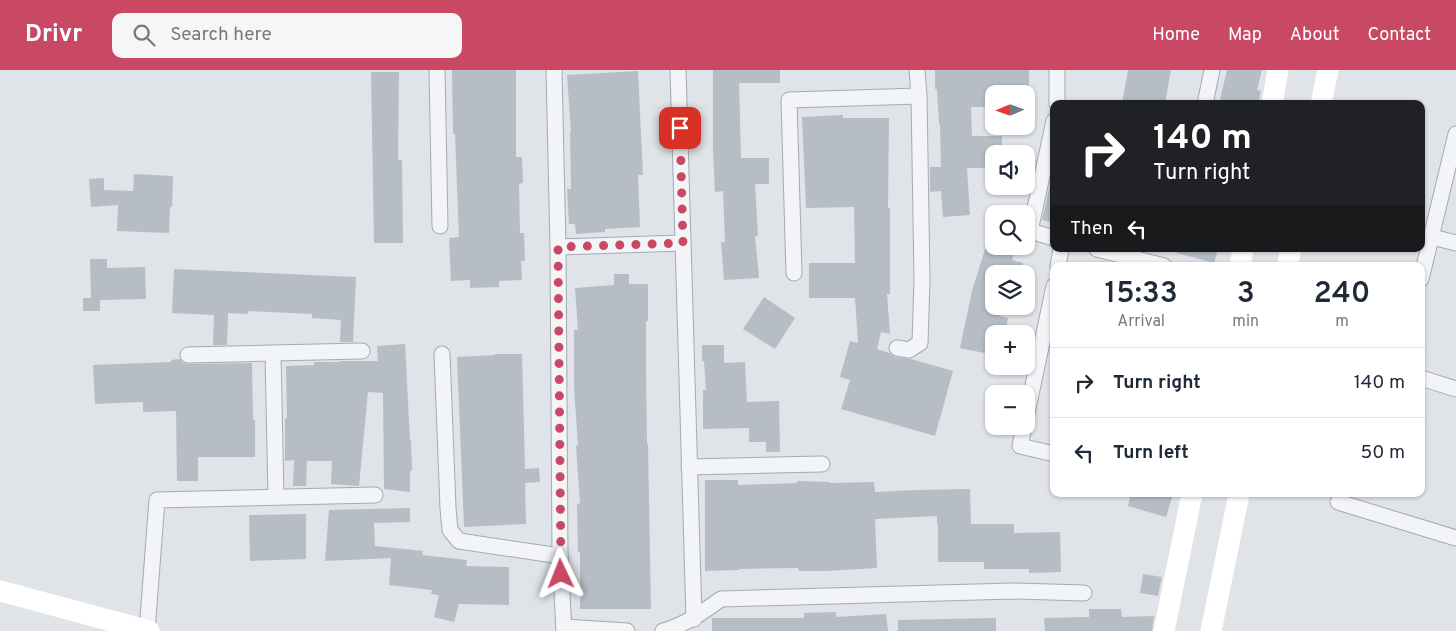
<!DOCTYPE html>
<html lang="en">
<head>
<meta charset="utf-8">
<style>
	body { margin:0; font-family:Overpass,sans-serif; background:#f6f6f7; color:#1f2937; height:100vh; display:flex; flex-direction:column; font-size:19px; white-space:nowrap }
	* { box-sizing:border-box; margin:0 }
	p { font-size:16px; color:#747a83 }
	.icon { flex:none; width:28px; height:28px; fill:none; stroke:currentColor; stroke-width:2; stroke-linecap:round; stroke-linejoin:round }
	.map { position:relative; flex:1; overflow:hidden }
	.sheet { position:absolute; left:1050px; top:192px; width:375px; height:235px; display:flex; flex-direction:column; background:#fff; border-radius:10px; box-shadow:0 1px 4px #0004 }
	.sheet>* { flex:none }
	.banner { position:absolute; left:1050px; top:30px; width:375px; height:152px; border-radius:10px; box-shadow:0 1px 4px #0004; background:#202124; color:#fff; overflow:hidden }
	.needle { width:32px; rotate:268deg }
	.buttons { position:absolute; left:985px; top:15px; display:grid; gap:10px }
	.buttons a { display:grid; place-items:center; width:50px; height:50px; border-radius:10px; background:#fff; box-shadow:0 1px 4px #0004; font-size:25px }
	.pin { position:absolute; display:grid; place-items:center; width:42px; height:42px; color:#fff; margin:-21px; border-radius:10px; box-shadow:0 2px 8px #0006 }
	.me { position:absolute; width:55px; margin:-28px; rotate:358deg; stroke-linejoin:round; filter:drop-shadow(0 0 4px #0008) }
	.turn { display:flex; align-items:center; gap:18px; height:105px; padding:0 20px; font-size:22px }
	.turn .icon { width:65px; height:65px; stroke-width:2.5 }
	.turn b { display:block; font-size:35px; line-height:42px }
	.then { display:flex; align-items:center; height:48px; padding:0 20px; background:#0003; gap:10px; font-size:19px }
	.eta { display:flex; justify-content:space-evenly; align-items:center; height:85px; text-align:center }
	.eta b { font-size:30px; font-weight:600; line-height:35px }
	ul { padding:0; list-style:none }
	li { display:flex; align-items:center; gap:15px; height:70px; padding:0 20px; border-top:1px solid #e0e1e3 }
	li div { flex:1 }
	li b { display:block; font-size:19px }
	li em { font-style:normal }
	header { display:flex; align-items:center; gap:30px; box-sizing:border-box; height:70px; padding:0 25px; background:#c94965; color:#fff }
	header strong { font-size:24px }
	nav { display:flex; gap:28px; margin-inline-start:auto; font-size:18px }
	.search { width:350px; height:45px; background:#f6f6f7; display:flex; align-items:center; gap:12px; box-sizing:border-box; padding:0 18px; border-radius:10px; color:#747a83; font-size:19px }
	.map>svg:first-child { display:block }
	.building { fill:#b7bdc5 }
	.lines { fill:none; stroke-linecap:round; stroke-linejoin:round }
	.street-casing { stroke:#a5aab2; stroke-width:17 }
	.street { stroke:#f2f4f7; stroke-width:15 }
	.secondary { stroke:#fff; stroke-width:21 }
	.route { stroke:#c94965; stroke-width:9; stroke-dasharray:0 16.2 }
</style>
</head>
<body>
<header>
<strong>Drivr</strong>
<div class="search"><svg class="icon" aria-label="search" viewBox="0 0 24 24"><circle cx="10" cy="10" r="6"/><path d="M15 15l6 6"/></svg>Search here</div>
<nav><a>Home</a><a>Map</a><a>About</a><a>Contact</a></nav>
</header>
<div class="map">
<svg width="1456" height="561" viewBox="0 0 1456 561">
	<rect width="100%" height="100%" fill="#e0e3e8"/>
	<g class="building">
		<path d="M452,0H516V87H522L523,113L519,114L520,163H524L525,191H521L522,210L499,211V217L470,218V210L451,211L449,168L459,167L455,64H453Z"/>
		<path d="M713,0H780V13H739L741,88H769V114H755L758,166H755L759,208L724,210L721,172H725L723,121L715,122L713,80Z"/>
		<path d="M935,0H1029V24H994V37H971L972,66H1002V84H994V98H967L970,145L943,147L941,121L930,122V97H941L940,54H939L937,19H935Z"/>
		<path d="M1128,0H1171L1165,34H1122Z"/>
		<path d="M1227,0H1262L1257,20L1261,21L1258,34H1219Z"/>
		<path d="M638,1L643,105H638L640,157L605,159V162L576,164L575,154H569L567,119H571L570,62H571L567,5Z"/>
		<path d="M371,2H399L398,90H402L403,173H374Z"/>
		<path d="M843,45V48H889L888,138H890V224H887L890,264L881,262L877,279L889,283L895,287L911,289L953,301L935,366L841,339L850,310L840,307L850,271L858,273L855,228H809V193H855L854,137L806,138L802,47Z"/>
		<path d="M134,104L173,106L172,137H170L169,163L117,161L118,135L91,137L89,109L104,108V120L133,121Z"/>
		<path d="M1050,114H1054V153L1042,150Z"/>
		<path d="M986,176H1016L1012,190L1023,193L1020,204H994V236H1001L999,246L1008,248L1005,264H994V285L960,278L972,221Z"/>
		<path d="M1178,179H1218L1214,193L1177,183Z"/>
		<path d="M90,189H107V198L145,197L146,229L100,230V241H83V228H91Z"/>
		<path d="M174,199L356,207L353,272H340L341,250L312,248V244L248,241V244L228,243L227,275H213L214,245L172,243Z"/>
		<path d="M614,204H629V214H648V251H646V306L647,374H648L651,539H580V482H578L577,434L580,433L576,376L578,375L574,317V260H578L575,218L614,215Z"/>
		<path d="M764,227L795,248L775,279L743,259Z"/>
		<path d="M405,274L410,370H411L412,401H410V422L384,419L383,323L368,322L359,416L331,414L332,391H307L306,416H293L294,390L285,391V348H287L286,296L314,295V292H339V291H378L377,276Z"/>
		<path d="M702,275H724V293L745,292L747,332L779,331L780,382H766V372H749V358L703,359V320H706L704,291H702Z"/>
		<path d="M495,284H522L525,399L539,398L540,412L525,413L526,454L464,457L457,287L495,285Z"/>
		<path d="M180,289L183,293L188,294L252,293L253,350H255V387H198V411H177L176,341L143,342V332L95,334L93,295L171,292V290Z"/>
		<path d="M705,410H738V415L797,413V411L830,412V413L874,412L875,422L917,420L970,419L971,454H1014V463L1060,462L1061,502L1029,503V499H984V492H938V454H937V446L875,449L877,498L826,501H799L798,498L739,499V500L705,501Z"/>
		<path d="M1131,424H1173L1166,447L1128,436Z"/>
		<path d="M410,438V452L374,453L375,476L423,481L422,485L467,490L466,496L509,497V535L459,534L454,552L434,547L439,525L431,524L432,520L389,515L391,488L325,491L329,440Z"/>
		<path d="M306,444V489L250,491L249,445Z"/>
		<path d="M1143,504L1162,507L1158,526L1140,523Z"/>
		<path d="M1089,539H1121L1122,547L1154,546L1152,561H1045L1044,548L1089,547Z"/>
		<path d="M836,542V547L886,544L888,561H712V548H804V543Z"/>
		<path d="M996,548V561H898V550Z"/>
	</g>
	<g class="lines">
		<g class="street-casing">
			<g id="street">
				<path d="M437,0L440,156"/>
				<path d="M554,0L558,177L560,486L564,561"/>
				<path d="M678,0L694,549"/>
				<path d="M1057,0V34"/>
				<path d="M1205,34L1212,0"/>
				<path d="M1054,51L1030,161L1054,168"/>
				<path d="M1432,167L1456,173"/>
				<path d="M558,177L683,173"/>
				<path d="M1097,179L1164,196"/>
				<path d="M1058,196L1061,179"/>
				<path d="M794,203L789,30L919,26"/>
				<path d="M1421,209L1456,64"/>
				<path d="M897,278L909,280L920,273L922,210L919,26L917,0"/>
				<path d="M273,283L362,281"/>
				<path d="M442,284L448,438L450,460L459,471L560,486"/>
				<path d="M188,285L273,283L276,427"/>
				<path d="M1421,308L1456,319"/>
				<path d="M1026,348L1054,216"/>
				<path d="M1024,356L1020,376L1054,384"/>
				<path d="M689,397L822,394"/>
				<path d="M1338,432L1456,468"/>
				<path d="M564,557L627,561"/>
				<path d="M147,561L157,430L375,425"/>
				<path d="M663,561C685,555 703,542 721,529L1013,521L1084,523"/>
			</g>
		</g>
		<use href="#street" class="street"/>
		<g class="secondary">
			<path d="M1272,34L1278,0"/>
			<path d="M1321,34L1328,0"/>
			<path d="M1240,196L1243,179"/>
			<path d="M1287,196L1291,179"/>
			<path d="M0,521L149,561"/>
			<path d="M1164,561L1192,424"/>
			<path d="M1211,561L1239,424"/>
		</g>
	</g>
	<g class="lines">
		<path class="route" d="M561,504L558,177L683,173L680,58"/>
	</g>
</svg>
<div class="buttons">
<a><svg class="needle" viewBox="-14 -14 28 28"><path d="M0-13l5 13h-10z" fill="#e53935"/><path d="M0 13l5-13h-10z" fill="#747a83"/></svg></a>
<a><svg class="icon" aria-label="sound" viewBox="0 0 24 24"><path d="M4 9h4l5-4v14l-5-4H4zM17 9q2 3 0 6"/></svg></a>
<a><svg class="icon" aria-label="search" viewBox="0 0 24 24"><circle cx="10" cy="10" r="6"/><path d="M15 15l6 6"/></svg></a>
<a><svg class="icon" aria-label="layers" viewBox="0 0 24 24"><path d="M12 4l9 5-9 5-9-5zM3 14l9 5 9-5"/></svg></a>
<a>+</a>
<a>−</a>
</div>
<div class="pin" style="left:680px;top:58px;background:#d93025"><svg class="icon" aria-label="arrive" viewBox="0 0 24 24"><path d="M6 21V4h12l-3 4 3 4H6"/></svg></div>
<svg class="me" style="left:561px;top:504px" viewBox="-20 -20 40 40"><path d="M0-17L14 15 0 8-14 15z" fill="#c94965" stroke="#fff" stroke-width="4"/></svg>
<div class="banner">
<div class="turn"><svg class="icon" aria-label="right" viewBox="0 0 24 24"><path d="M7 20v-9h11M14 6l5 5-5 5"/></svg><div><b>140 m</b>Turn right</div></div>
<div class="then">Then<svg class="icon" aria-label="left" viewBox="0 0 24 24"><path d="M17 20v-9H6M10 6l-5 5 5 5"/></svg></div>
</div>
<section class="sheet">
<div class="eta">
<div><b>15:33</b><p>Arrival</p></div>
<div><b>3</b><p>min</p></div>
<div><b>240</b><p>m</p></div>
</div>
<ul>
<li><svg class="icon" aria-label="right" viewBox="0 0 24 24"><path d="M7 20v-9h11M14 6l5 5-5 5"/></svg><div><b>Turn right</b></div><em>140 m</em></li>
<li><svg class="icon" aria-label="left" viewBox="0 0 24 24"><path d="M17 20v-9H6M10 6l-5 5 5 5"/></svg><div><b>Turn left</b></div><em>50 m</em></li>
</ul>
</section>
</div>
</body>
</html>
